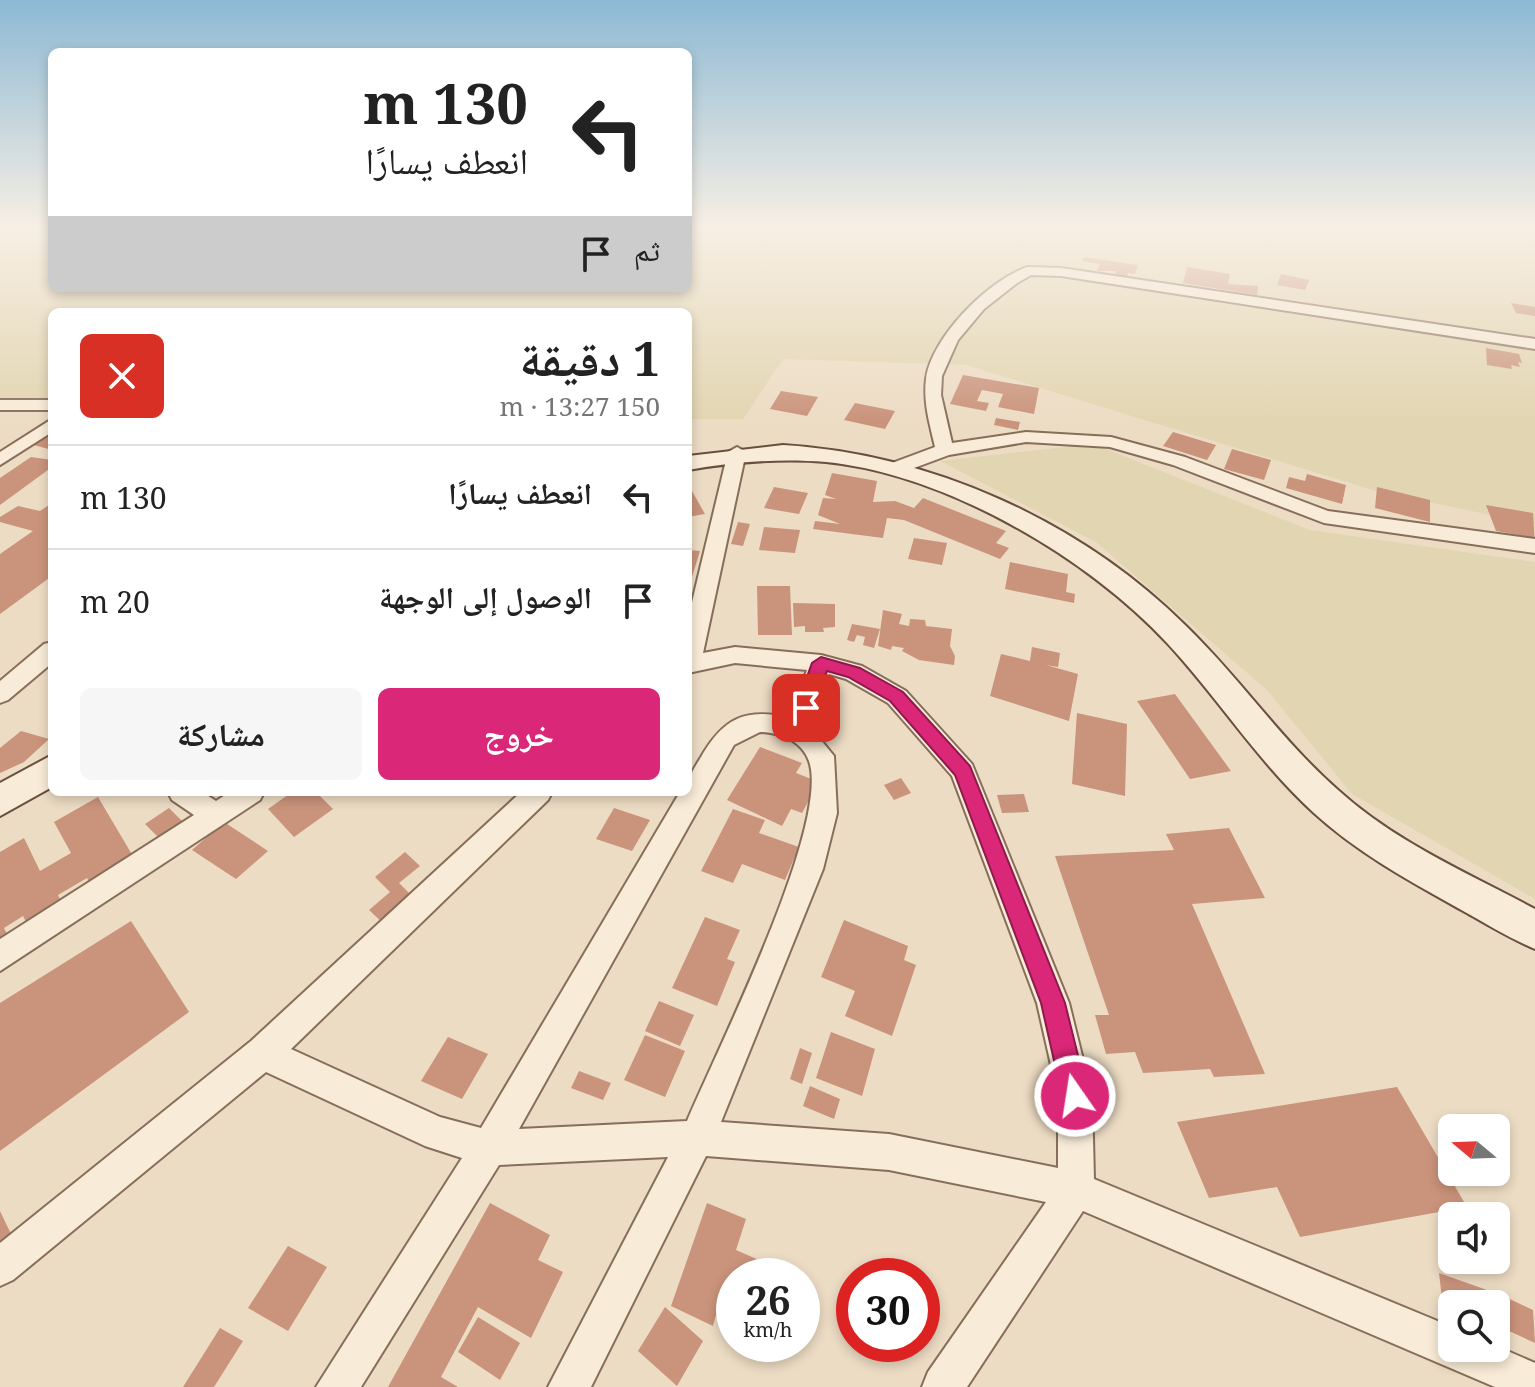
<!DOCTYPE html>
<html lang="ar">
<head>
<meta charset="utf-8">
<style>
	body { margin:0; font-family:"Noto Serif","Noto Naskh Arabic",serif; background:#f6f6f6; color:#222; direction:rtl; height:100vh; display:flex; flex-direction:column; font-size:30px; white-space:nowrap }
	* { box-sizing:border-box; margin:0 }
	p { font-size:26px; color:#767676 }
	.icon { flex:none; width:44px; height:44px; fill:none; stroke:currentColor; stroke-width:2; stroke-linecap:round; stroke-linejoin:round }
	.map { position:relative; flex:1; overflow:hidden; direction:ltr }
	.side { position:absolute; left:48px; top:308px; width:644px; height:488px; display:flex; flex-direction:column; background:#fff; border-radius:12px; box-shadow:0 4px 12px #0003; direction:rtl }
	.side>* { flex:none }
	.banner { position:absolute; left:48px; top:48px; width:644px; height:244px; border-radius:12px; box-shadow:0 4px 12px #0003; direction:rtl; background:#fff; color:#222; overflow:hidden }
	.needle { width:52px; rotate:289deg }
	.fabs { position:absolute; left:1438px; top:1114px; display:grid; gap:16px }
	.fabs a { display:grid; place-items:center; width:72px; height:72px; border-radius:12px; background:#fff; box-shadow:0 4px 12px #0003; font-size:40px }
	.speed { position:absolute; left:716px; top:1258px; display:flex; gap:16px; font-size:40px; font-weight:700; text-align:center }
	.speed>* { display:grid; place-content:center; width:104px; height:104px; border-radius:50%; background:#fff; box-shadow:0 4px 12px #0003; line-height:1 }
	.speed small { font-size:20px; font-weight:400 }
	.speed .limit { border:12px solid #d22; background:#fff; color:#111 }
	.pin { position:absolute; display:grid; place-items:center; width:68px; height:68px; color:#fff; margin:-34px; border-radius:16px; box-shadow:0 4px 12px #0006 }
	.me { position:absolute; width:88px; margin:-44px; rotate:347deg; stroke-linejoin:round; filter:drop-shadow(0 0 6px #0008) }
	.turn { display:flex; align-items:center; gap:28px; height:168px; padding:0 32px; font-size:36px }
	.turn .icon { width:104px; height:104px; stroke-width:2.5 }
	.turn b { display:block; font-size:56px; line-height:68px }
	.then { display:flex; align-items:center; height:76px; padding:0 32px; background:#0003; gap:16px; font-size:30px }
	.round { display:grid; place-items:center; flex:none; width:84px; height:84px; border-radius:12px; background:#f6f6f6 }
	.overview { display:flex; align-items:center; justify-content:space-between; height:136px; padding:0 32px }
	h1 { font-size:48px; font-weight:700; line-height:60px }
	.primary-button { display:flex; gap:16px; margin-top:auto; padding:16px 32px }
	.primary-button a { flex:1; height:92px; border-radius:12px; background:#db2777; color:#fff; font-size:32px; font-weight:700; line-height:92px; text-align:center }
	.primary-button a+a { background:#f6f6f6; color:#222 }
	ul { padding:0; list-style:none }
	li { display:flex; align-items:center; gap:24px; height:104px; padding:0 32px; border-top:2px solid #e0e0e0 }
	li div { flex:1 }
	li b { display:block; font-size:30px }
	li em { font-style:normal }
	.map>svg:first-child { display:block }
	.farmland { fill:#e2d5b1 }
	.building { fill:#ca937b }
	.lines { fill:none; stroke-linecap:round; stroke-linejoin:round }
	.street-casing { stroke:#876e5b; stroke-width:4 }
	.secondary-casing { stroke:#694f3e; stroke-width:4 }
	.street { fill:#f8ebd7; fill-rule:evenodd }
	.secondary { fill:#f8ebd7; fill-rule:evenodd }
	.route { fill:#db2777; stroke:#8e194d; stroke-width:2 }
</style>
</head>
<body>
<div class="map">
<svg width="1535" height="1387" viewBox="0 0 1535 1387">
	<rect width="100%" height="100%" fill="#eddcc4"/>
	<g class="farmland">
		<path d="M0,227H52V288H688V227H1527L1535,230V524L1379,492L966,365L783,359L743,419H688V312H52V398L0,400Z"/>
		<path d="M1093,444L1310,530L1535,562V899L1352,794L1267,690L1096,542L940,461Z"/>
	</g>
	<g class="building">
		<path d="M1084,257L1138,265L1135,274L1128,273L1127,277L1115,275L1116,271H1097L1100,264L1082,261Z"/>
		<path d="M1187,267L1230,274L1228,284L1258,286L1257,295L1183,283Z"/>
		<path d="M1281,274L1309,280L1305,290L1277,285Z"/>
		<path d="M1511,303L1535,307V316L1516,313Z"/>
		<path d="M1486,348L1519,354L1522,363L1518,362L1520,367L1511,365L1512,369L1487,365Z"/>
		<path d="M963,375L1039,388L1034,414L998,407L1003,394L982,390L977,401L989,403L986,411L950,404Z"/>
		<path d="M781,391L818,397L807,416L770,409Z"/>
		<path d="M855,403L895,411L885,429L844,420Z"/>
		<path d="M996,418L1020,422L1018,430L994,425Z"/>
		<path d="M52,431V450L30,444Z"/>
		<path d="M1173,432L1216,445L1207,460L1163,446Z"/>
		<path d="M1232,449L1271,460L1264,480L1224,469Z"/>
		<path d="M31,457L52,460V467L0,505V478Z"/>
		<path d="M832,473L877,481L873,502L895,501L914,508L923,498L1006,531L996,543L1009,548L1000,559L904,520L887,518L883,538L813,529L815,521L840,524L818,515L823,498L836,499L825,495Z"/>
		<path d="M1307,474L1346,485L1342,504L1286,488L1289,477L1305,481Z"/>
		<path d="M774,487L808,493L799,514L764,508Z"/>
		<path d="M1377,487L1430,500V522L1375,508Z"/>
		<path d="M692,491L705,514L688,517V492Z"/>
		<path d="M52,503V576L0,614V554L33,531L0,522V517L18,506L40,511Z"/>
		<path d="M1486,505L1533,513L1535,544L1527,542L1524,536L1496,531Z"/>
		<path d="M738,522L750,524L743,546L731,544Z"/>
		<path d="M764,527L800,530L795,553L759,550Z"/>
		<path d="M914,538L947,543L942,565L908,559Z"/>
		<path d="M688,550L700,551L692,577H688Z"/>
		<path d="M1010,562L1068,574L1066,592L1075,594L1074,603L1005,589Z"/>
		<path d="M757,586H790L792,635H758Z"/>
		<path d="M793,603L835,604V627L823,628L824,632H805V626L794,627Z"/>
		<path d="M883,610L902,614L899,624L909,626L910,619L925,620L926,626L952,629L950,646L955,656L954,665L919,660L902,651L904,648L892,646L891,650L878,646Z"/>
		<path d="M852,624L880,629L874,648L863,645L865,637L857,635L854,642L847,640Z"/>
		<path d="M1032,647L1060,653L1058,667L1046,665L1078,674L1069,721L990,696L1001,654L1030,661Z"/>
		<path d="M1175,694L1231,771L1190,779L1137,701Z"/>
		<path d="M1077,713L1127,724L1125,796L1072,784Z"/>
		<path d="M21,731L49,739L24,762L0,773V748Z"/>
		<path d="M760,747L802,763L796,773L819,782L802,813L791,809L782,826L727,800Z"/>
		<path d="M901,778L911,793L894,800L884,785Z"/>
		<path d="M292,792H316L333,809L294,837L268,809Z"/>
		<path d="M1024,794L1029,812L1002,813L997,795Z"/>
		<path d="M98,797L137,863L93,889L87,878L58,895L65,909L30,930L23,916L4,928L11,942L0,949V852L24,838L40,871L71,853L54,822Z"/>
		<path d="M169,808L184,823L161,840L145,824Z"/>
		<path d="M614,808L650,820L632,851L596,839Z"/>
		<path d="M733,809L765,820L759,833L799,847L785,880L742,864L733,883L701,871Z"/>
		<path d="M224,822L268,851L236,879L192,850Z"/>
		<path d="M1229,828L1265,898L1192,904L1265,1074L1214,1077L1210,1069L1143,1073L1135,1052L1106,1054L1095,1015H1109L1055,856L1174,850L1166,834Z"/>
		<path d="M405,852L420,866L399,883L417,901L387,927L369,910L390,892L375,877Z"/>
		<path d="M705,917L740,930L727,959L735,962L717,1006L672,988Z"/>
		<path d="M844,920L908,946L904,960L916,965L892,1036L845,1016L855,991L821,977Z"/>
		<path d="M131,921L189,1012L0,1151V1003Z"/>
		<path d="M659,1001L694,1015L680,1046L645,1031Z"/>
		<path d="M831,1032L875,1049L862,1096L816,1078Z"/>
		<path d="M645,1035L685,1051L665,1097L624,1080Z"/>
		<path d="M448,1037L488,1054L462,1099L421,1081Z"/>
		<path d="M800,1048L812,1053L802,1084L790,1079Z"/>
		<path d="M579,1071L611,1083L603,1100L571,1088Z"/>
		<path d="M810,1086L840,1099L834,1119L803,1106Z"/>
		<path d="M1397,1087L1467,1207L1300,1237L1277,1187L1209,1198L1177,1122Z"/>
		<path d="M490,1203L550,1235L538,1260L563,1272L531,1338L478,1307L441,1377L458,1387H388Z"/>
		<path d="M707,1203L746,1219L736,1250L795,1276H734V1323L716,1315L713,1326L671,1306Z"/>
		<path d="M0,1211L12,1236L0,1246Z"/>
		<path d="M288,1246L327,1267L288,1331L248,1308Z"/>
		<path d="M1439,1273L1487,1290L1489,1304H1452V1310L1443,1307Z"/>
		<path d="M1493,1291L1533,1310L1535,1343L1496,1325Z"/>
		<path d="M665,1307L703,1341L677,1386L638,1351Z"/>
		<path d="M478,1317L520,1343L500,1380L458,1352Z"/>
		<path d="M220,1328L243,1341L214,1387H183Z"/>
	</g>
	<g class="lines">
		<g class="street-casing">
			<g id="street">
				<path d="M1028,267L1061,268L1535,339V349L1061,276L1031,275L1017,283L984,309L958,340L942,376L941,395L952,443L1026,432L1111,437L1185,457L1328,511L1535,539V553L1324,523L1173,465L1110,447L1026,442L949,455L906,471H892V463L935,447C930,425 923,403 926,379C931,338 989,279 1028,267Z"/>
				<rect x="0" y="400" width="52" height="10"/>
				<path d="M52,419V432L0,465V452Z"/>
				<path d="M737,447L746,452L703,653L735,647L821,655L862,666L906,691L972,764L1069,1003L1092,1096L1094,1179L1452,1327V1348L1496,1346L1535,1363V1387H1495L1083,1211L967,1387H922L928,1372L1046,1202L889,1170L706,1156L591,1387H548L668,1157L499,1165L361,1387H316L462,1158L425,1146L266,1072L13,1280L0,1286V1243L251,1041L521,792H552L548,800L291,1049L440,1117L481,1128L680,792H688C688,777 693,770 701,757C723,719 745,707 790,718L807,670L735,663L688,673V619L728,452ZM829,674L846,679L888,703L952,776L1037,1003L1058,1096V1168L889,1134L721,1122L823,869L837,813L834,756L811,728ZM760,732C780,733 801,740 809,761C831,824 716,1052 687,1121L519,1129L734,745Z"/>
				<path d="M52,642V663L8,700L0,703V681L44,644Z"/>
				<path d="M168,792H202L216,801L230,792H264L260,800L0,971V939L194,815L172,800Z"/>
			</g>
		</g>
		<g class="secondary-casing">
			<g id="secondary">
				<path d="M783,445C931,454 1080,521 1185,625C1239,677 1282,741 1338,790C1395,842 1468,873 1535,909V949C1511,939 1488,925 1465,912C1413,883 1359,854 1314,813C1259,763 1218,698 1168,644C1088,557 945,474 826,462C779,458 734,462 688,470V456Z"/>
				<path d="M52,755V787L0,816V783Z"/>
			</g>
		</g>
		<use href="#street" class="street"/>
		<use href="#secondary" class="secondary"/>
	</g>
	<linearGradient id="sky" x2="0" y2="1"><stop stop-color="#8db9d4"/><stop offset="0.54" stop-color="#f7efe4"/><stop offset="1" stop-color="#f7efe4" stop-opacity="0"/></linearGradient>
	<rect width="1535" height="422" fill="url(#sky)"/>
	<path class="route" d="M821,657L860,668L903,692L970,766L1065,1003L1088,1096L1084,1105L1075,1109L1066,1105L1062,1096L1041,1003L955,775L890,701L848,677L827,671L812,713H799L796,708L812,663Z"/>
</svg>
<div class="fabs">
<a><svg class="needle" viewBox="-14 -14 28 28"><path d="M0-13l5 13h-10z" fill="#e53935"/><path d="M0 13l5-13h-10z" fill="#767676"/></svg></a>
<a><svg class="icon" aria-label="sound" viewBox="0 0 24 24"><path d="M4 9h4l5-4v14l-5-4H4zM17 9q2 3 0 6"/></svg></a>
<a><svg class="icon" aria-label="search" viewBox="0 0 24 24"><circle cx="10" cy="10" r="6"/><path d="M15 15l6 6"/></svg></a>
</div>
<div class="speed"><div>26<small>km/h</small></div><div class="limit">30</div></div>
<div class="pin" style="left:806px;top:708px;background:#d93025"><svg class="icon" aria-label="arrive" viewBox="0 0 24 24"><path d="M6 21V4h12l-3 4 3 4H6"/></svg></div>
<svg class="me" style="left:1075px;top:1096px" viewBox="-20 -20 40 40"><circle r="17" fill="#db2777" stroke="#fff" stroke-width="3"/><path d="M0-11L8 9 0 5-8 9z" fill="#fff"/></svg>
<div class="banner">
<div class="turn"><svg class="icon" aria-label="left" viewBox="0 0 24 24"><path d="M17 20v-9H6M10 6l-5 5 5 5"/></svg><div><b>130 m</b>انعطف يسارًا</div></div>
<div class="then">ثم<svg class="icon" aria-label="arrive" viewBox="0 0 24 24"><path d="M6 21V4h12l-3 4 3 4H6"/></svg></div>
</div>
<section class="side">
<div class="overview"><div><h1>1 دقيقة</h1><p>150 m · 13:27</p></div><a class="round" style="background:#d93025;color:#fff"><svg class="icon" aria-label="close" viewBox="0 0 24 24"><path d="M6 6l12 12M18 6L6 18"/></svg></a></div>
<ul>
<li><svg class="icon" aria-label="left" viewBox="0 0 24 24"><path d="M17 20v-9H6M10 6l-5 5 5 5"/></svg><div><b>انعطف يسارًا</b></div><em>130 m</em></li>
<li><svg class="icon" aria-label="arrive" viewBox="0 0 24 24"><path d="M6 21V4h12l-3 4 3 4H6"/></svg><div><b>الوصول إلى الوجهة</b></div><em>20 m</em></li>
</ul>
<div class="primary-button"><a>خروج</a><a>مشاركة</a></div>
</section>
</div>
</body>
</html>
